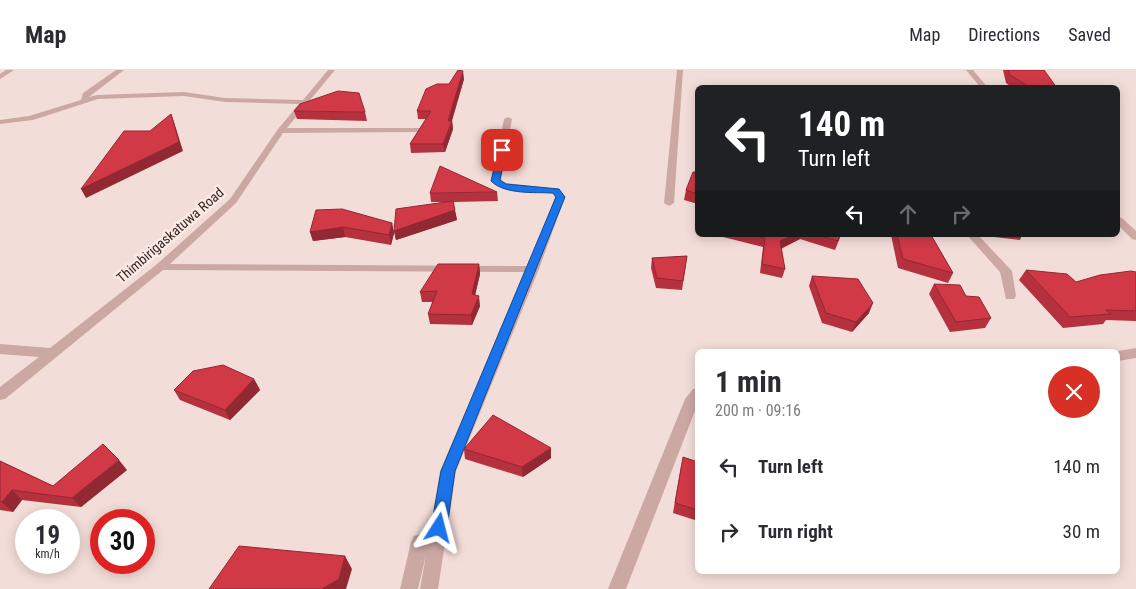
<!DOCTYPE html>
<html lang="en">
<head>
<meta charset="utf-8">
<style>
	body { margin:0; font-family:"Roboto Condensed",sans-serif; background:#f7f7f7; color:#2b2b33; height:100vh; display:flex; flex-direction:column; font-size:19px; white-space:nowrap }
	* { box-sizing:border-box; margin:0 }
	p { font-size:16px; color:#7c7c81 }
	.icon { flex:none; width:28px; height:28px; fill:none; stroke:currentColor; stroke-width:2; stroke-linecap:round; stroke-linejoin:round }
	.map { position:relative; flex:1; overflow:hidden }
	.side { position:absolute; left:695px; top:279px; width:425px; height:225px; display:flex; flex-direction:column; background:#fff; border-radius:8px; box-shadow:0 2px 12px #0003 }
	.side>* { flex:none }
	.banner { position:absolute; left:695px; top:15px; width:425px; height:152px; border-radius:8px; box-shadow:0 2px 12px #0003; background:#202124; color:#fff; overflow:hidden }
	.speed { position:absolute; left:15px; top:439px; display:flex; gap:10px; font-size:25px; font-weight:700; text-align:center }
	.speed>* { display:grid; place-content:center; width:65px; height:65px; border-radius:50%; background:#fff; box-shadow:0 2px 12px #0003; line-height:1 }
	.speed small { font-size:12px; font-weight:400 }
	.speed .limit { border:8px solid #d22; background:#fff; color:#111 }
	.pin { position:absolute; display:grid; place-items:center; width:42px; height:42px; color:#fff; margin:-21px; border-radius:10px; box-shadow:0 2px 8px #0006 }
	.me { position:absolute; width:55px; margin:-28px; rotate:9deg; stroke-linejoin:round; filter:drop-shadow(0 0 4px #0008) }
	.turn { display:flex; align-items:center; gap:18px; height:105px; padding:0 20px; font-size:22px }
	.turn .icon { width:65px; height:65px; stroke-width:2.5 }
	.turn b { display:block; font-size:35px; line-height:42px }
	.lanes { display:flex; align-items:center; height:48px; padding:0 20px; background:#0003; justify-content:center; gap:25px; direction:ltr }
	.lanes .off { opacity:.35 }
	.round { display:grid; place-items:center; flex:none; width:52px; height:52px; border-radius:26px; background:#f7f7f7 }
	.head { display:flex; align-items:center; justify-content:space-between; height:85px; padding:0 20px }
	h1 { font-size:30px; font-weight:700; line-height:38px }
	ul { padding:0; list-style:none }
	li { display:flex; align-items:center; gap:15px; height:65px; padding:0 20px }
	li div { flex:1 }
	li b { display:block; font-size:19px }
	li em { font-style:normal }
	header { display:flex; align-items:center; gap:30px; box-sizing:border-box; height:70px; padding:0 25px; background:#fff; border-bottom:1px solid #e1e1e2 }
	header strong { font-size:24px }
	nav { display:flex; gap:28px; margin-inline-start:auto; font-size:18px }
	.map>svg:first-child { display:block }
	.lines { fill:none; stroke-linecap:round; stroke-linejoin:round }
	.street { fill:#cca8a3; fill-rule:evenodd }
	.wall { fill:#b4313d }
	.shaded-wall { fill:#922832 }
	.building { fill:#d13947; stroke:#922832 }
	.route { fill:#1a73e8; stroke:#114b97 }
	.labels { text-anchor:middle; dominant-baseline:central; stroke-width:5; stroke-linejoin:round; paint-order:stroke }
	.street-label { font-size:14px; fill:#372626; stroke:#fbe9e5 }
</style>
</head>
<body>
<header>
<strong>Map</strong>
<nav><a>Map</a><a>Directions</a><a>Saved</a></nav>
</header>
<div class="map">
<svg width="1136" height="519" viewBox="0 0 1136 519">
	<rect width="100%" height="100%" fill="#f3ddd8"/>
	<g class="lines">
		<g class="street">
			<path d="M6,0H14L0,9V4Z"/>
			<path d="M116,0H124L89,27L97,25L184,22L225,28L303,30L328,0H335L287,58H419L423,60L419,62L283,63L236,133L170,194L529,196L555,127L553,124L504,119L491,111L504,49L508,47L512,49L501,110L506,113L559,119L565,127L539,199L456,401L438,519H420L426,485L418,519H400L411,472L414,466L420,464L429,467L440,401L526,202L163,200L5,329L0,330V317L39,287L0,284V274L50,278L156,195L230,129L278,59L299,34L225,32L184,26L98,29L33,50L0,54V50L29,46L81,30L83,23Z"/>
			<path d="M677,0H683L674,133L669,136L664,133Z"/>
			<path d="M966,0H973L988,18H981Z"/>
			<path d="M1118,147L1122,148L1136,161V170L1132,169L1118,155Z"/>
			<path d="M967,165H978L1012,201L1016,226L1014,229H1006L1000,202Z"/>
			<path d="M1136,278V288L1118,291V281Z"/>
			<path d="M698,318V333L626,519H608L685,329L693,319Z"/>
		</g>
	</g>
	<g class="wall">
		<path d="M1003,0H1044L1057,18H1013L1006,13Z"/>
		<path d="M464,9L452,51L453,59L445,82L411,83L410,74L426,49H418L417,41L449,14Z"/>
		<path d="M294,41L365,42L367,51L297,49Z"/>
		<path d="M698,102V134L684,130L686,120Z"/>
		<path d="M497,122L498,131L453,132L457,150L396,170L394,161L448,132H431L430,123Z"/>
		<path d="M316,140L392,153L394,163L391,175L345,167L313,171L310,162Z"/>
		<path d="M723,165H841L835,180L800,169L781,179L785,199L782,208L760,203L763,177L723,167Z"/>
		<path d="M891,165H931L953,203L948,213L898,198Z"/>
		<path d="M992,165H1022L1020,170L994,167Z"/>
		<path d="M687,186L682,220L656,218L651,198L652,188Z"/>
		<path d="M479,194L480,204L475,225L480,236L472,255L430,254L428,244L433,232H422L420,222Z"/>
		<path d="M1026,200L1076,212L1136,202V251L1106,250L1103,254L1063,258L1019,210Z"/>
		<path d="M812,206L869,243L852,262L822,253L809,216Z"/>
		<path d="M934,214L966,226L991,248L985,258L950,262L929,224Z"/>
		<path d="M254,309L260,320L230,350L180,330L174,320Z"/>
		<path d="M464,379L551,388L523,407L465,389Z"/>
		<path d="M0,391L53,416L127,400L81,437L22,430L13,442L0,440Z"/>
		<path d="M698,392V451L673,443L681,397Z"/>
	</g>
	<g class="shaded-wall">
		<path d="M463,1L464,9L450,56L452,51L453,59L445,82L443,74L448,51Z"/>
		<path d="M171,44L174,52L183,81L86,128L81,119Z"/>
		<path d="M455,140L457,150L396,170L394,161Z"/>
		<path d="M392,153L394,163L391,175L389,165Z"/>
		<path d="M343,157L345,167L313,171L310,162Z"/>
		<path d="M794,165H802L800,169L777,180L780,171Z"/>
		<path d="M479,194L480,204L473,234L472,224Z"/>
		<path d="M479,226L480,236L472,255L471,245Z"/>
		<path d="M873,233L869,243L852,262L856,252Z"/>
		<path d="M254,309L260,320L230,350L225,340Z"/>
		<path d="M551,378V388L523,407L522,397Z"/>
		<path d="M119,390L127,400L81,437L72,428Z"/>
		<path d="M12,420L22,430L13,442L2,432Z"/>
		<path d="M345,486L352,499L346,519H322Z"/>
	</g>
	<g class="building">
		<path d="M458,0L463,1L448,51H452L443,74H410L431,41H417L426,19L437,14H449Z"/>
		<path d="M1008,0H1044L1057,18H1031L1010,5Z"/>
		<path d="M338,21L359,23L365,42L294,41L300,34Z"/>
		<path d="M171,44L179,72L81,119L124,61H150Z"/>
		<path d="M440,96L497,122L430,123Z"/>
		<path d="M693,102H698V124L686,120Z"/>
		<path d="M453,131L455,140L394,161L396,139Z"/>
		<path d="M342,139L392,153L389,165L343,157L310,162L316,140Z"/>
		<path d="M755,165H794L780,171L785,199L762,194L765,168Z"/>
		<path d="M818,165H840L838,171Z"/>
		<path d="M897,165H931L953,203L903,189Z"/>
		<path d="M687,186L683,211L657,208L652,188Z"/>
		<path d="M438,194H479L472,224L479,226L471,245L428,244L437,221L420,222Z"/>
		<path d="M1026,200L1067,204L1076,212L1100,205L1131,201L1136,202V241L1106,240L1111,244L1070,247Z"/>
		<path d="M812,206L858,209L873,233L856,252L826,243Z"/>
		<path d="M934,214L960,215L966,226L979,227L991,248L956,252Z"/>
		<path d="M223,295L254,309L225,340L174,320L193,301Z"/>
		<path d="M493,345L551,378L522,397L464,379Z"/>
		<path d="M103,374L119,390L72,428L12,420L2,432H0V391L53,416Z"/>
		<path d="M683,387L698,392V440L675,433Z"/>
		<path d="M239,476L345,486L339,509L322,519H209Z"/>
	</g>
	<path class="route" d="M499,78L506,80L500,110L506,114L559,119L565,127L455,401L447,458L444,463L439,465L434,463L431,458L441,401L556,127L553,123C535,122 505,125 491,111Z"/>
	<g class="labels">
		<g class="street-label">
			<text transform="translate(170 165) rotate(-41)">Thimbirigaskatuwa Road</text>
		</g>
	</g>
</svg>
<div class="speed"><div>19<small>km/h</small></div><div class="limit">30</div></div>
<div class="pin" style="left:502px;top:80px;background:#d93025"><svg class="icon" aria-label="arrive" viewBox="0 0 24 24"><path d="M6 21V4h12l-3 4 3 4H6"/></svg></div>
<svg class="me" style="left:439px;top:458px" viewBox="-20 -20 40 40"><path d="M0-17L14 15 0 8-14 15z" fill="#1a73e8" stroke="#fff" stroke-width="4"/></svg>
<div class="banner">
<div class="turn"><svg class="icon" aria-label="left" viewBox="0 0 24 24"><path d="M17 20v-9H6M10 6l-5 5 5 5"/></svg><div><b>140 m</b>Turn left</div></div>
<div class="lanes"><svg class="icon" aria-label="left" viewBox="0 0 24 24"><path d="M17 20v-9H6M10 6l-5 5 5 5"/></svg><svg class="icon off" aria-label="ahead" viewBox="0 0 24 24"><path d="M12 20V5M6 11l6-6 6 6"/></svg><svg class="icon off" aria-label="right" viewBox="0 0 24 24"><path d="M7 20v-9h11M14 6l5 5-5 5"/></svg></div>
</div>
<section class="side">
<div class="head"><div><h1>1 min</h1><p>200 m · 09:16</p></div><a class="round" style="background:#d93025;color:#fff"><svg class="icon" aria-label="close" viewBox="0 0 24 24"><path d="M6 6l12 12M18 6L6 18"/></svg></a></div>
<ul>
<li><svg class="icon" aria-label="left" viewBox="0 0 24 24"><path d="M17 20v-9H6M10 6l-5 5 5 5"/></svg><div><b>Turn left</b></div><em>140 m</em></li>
<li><svg class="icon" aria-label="right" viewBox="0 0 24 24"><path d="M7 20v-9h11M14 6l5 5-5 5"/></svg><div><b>Turn right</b></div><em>30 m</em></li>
</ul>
</section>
</div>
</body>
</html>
